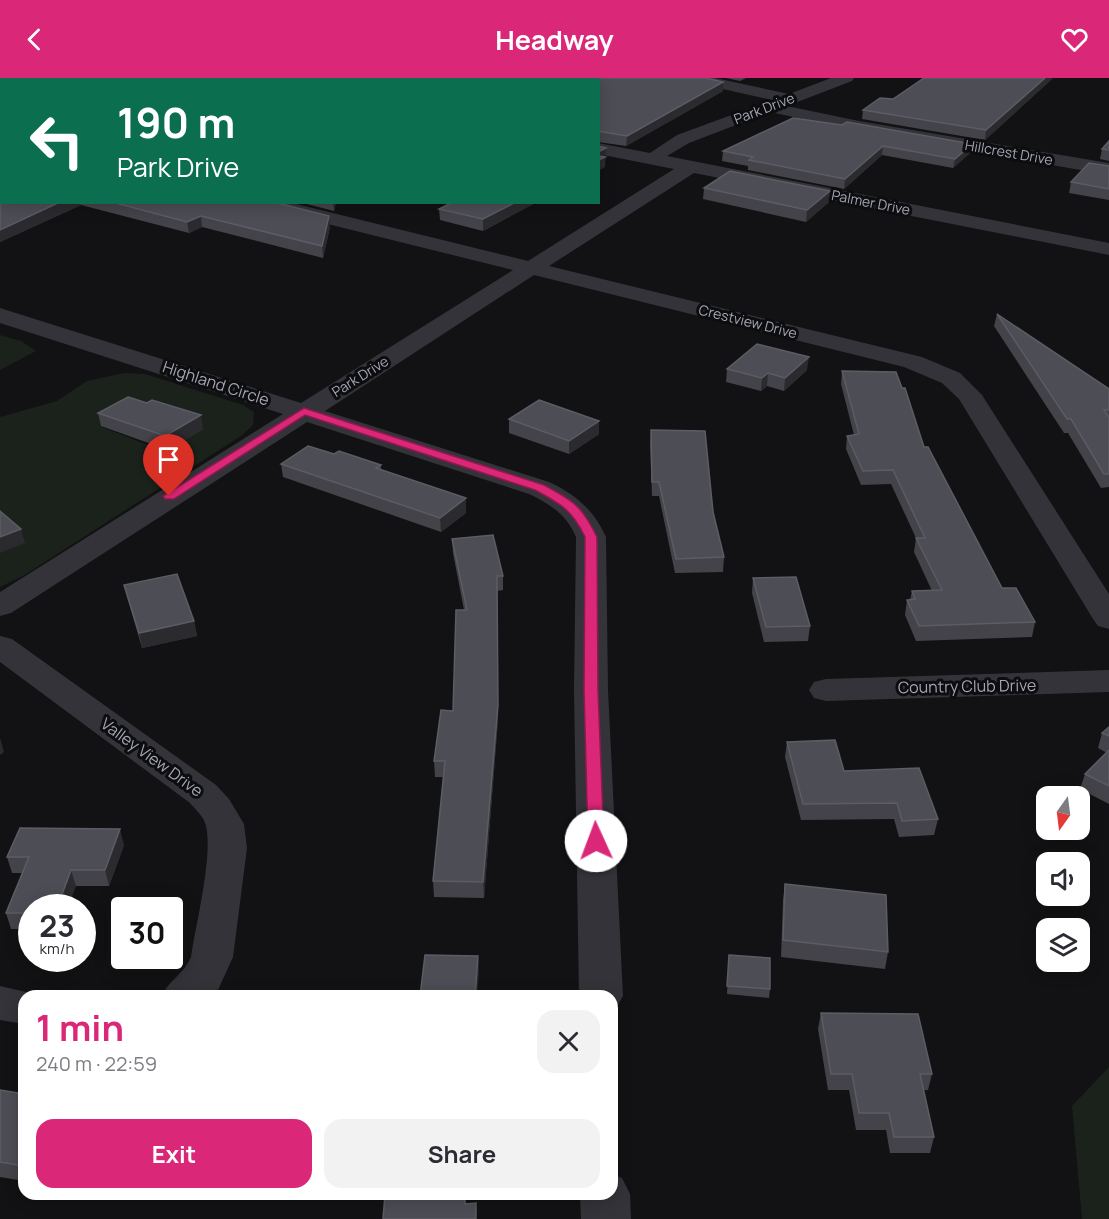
<!DOCTYPE html>
<html lang="en">
<head>
<meta charset="utf-8">
<style>
	body { margin:0; font-family:Manrope,sans-serif; background:#f2f2f3; color:#2b2b33; height:100vh; display:flex; flex-direction:column; font-size:22px; white-space:nowrap }
	* { box-sizing:border-box; margin:0 }
	p { font-size:20px; color:#7c7c81 }
	.icon { flex:none; width:33px; height:33px; fill:none; stroke:currentColor; stroke-width:2; stroke-linecap:round; stroke-linejoin:round }
	.map { position:relative; flex:1; overflow:hidden }
	.details { position:absolute; left:18px; top:912px; width:600px; height:210px; display:flex; flex-direction:column; background:#fff; border-radius:18px; box-shadow:0 3px 15px #0003 }
	.details>* { flex:none }
	.top-card { position:absolute; left:0px; top:0px; width:600px; height:126px; box-shadow:0 3px 15px #0003; background:#0b6e4f; color:#fff; overflow:hidden }
	.needle { width:39px; rotate:194deg }
	.tools { position:absolute; left:1036px; top:708px; display:grid; gap:12px }
	.tools a { display:grid; place-items:center; width:54px; height:54px; border-radius:12px; background:#fff; box-shadow:0 3px 15px #0003; font-size:30px }
	.speed { position:absolute; left:18px; top:816px; display:flex; gap:12px; font-size:30px; font-weight:700; text-align:center }
	.speed>* { display:grid; place-content:center; width:78px; height:78px; border-radius:50%; background:#fff; box-shadow:0 3px 15px #0003; line-height:1 }
	.speed small { font-size:15px; font-weight:400 }
	.speed .limit { border:3px solid #111; border-radius:9px; background:#fff; color:#111 }
	.pin { position:absolute; display:grid; place-items:center; width:51px; height:51px; color:#fff; margin:-62px -26px; border-radius:50% 50% 50% 0; rotate:-45deg; box-shadow:0 0 6px #0007 }
	.pin .icon { rotate:45deg }
	.me { position:absolute; width:66px; margin:-33px; rotate:358deg; stroke-linejoin:round; filter:drop-shadow(0 0 4px #0008) }
	.turn { display:flex; align-items:center; gap:21px; height:126px; padding:0 18px; font-size:27px }
	.turn .icon { width:78px; height:78px; stroke-width:2.5 }
	.turn b { display:block; font-size:42px; line-height:51px }
	.round { display:grid; place-items:center; flex:none; width:63px; height:63px; border-radius:18px; background:#f2f2f3 }
	.summary { display:flex; align-items:center; justify-content:space-between; height:102px; padding:0 18px }
	h1 { font-size:36px; font-weight:700; line-height:45px; color:#db2777 }
	.cta { display:flex; gap:12px; margin-top:auto; padding:12px 18px }
	.cta a { flex:1; height:69px; border-radius:18px; background:#db2777; color:#fff; font-size:24px; font-weight:700; line-height:69px; text-align:center }
	.cta a+a { background:#f2f2f3; color:#2b2b33 }
	header { display:flex; justify-content:space-between; align-items:center; height:78px; padding:0 18px; background:#db2777; color:#fff; font-size:27px; font-weight:700 }
	.map>svg:first-child { display:block }
	.green { fill:#1a221b; fill-rule:evenodd }
	.lines { fill:none; stroke-linecap:round; stroke-linejoin:round }
	.minor { fill:#333339; fill-rule:evenodd }
	.wall { fill:#434349 }
	.shaded-wall { fill:#2b2b2f }
	.building { fill:#4d4e55; stroke:#5b5c64; stroke-width:1.5 }
	.route { fill:#db2777; stroke:#8e194d; stroke-width:1.5 }
	.labels { text-anchor:middle; dominant-baseline:central; stroke-width:6; stroke-linejoin:round; paint-order:stroke }
	.far-street-label { font-size:14px; fill:#a2a6b5; stroke:#0d0d0f }
	.street-label { font-size:16px; fill:#a2a6b5; stroke:#0d0d0f }
</style>
</head>
<body>
<header><svg class="icon" aria-label="back" viewBox="0 0 24 24"><path d="M15 5l-7 7 7 7"/></svg>Headway<svg class="icon" aria-label="heart" viewBox="0 0 24 24"><path d="M12 20l-8-8c-3-5 5-10 8-4 3-6 11-1 8 4z"/></svg></header>
<div class="map">
<svg width="1109" height="1141" viewBox="0 0 1109 1141">
	<rect width="100%" height="100%" fill="#121214"/>
	<g class="green">
		<path d="M0,257L21,263L36,273L0,292Z"/>
		<path d="M124,295L145,296L243,327L254,334L253,347L241,358L23,498L0,509V339L57,323L87,303ZM102,349L203,351L172,369L174,371L168,375Z"/>
		<path d="M1109,989V1141H1082L1072,1028Z"/>
	</g>
	<g class="lines">
		<g class="minor">
			<path d="M685,0H715L789,16L831,0H854L852,3L787,28L859,43L1109,85V97L859,53L770,34L689,65L667,78L1109,165V177L694,95L549,188L922,279L960,295L982,317L1109,516V551L1098,548L1093,541L959,321L942,305L904,289L534,197L325,333L549,404C575,416 594,432 606,459L608,612L623,918L616,930L612,932V918H579L574,612L576,459C567,437 550,426 529,416L307,344L11,535L0,538V514L283,336L0,245V230L301,325L513,192L255,128L252,124H288L528,183L674,91L598,76V65L650,75L677,57L772,22L687,3Z"/>
			<path d="M0,558L12,561L216,707L229,721L244,746L247,770L233,879L218,912L211,918H161C169,903 184,895 191,879C196,845 213,779 206,748C204,739 196,732 190,725L0,584Z"/>
			<path d="M1109,592V614L826,623L814,620L809,612L814,604L826,601Z"/>
			<path d="M0,908L39,917L24,918V946L0,942Z"/>
			<path d="M612,1096L622,1100L630,1116L631,1141H581L580,1116H612Z"/>
		</g>
	</g>
	<g class="wall">
		<path d="M726,0H746L740,3Z"/>
		<path d="M1053,0L985,62L862,41L863,32L893,21Z"/>
		<path d="M598,2L723,4V13L626,68L598,64Z"/>
		<path d="M793,40L972,66L970,75L953,90L882,77L844,111L748,92V88L722,83L723,73Z"/>
		<path d="M0,56H2V105L0,104Z"/>
		<path d="M1109,63V83L1100,81L1102,71Z"/>
		<path d="M1109,88V122L1069,115L1071,104Z"/>
		<path d="M0,106L2,124H274L330,149L323,180L202,149L189,155L81,127L0,164Z"/>
		<path d="M704,110L830,113L829,124L806,144L703,121Z"/>
		<path d="M299,124H336L334,133Z"/>
		<path d="M453,124H537L483,153L440,142L439,131Z"/>
		<path d="M997,236L1109,311V409L1101,410L1068,355H1064L994,248Z"/>
		<path d="M727,291L807,292L784,313L767,308L761,313L726,304Z"/>
		<path d="M842,293L902,310L924,369L1002,510L1035,544L1032,559L916,563L905,537L907,522H910L912,513H932L914,474L916,460L891,406L861,407L846,371L847,358L854,357L841,306Z"/>
		<path d="M147,325L203,351L168,372L101,348L98,335Z"/>
		<path d="M509,341L599,343V356L569,376L509,355Z"/>
		<path d="M651,352L724,479L723,494L675,495L659,418H652L650,366Z"/>
		<path d="M334,376L381,387V392L466,420V435L441,454L283,399L281,386Z"/>
		<path d="M452,461L503,498V512L497,513L498,642L484,820L434,819L433,803L443,699H435L434,683L453,633L464,532L453,475Z"/>
		<path d="M753,500L810,548L808,563L764,564L752,515Z"/>
		<path d="M124,507L194,543L197,558L142,570L128,522Z"/>
		<path d="M1109,649V726L1080,711L1085,696L1107,675L1098,670L1102,655Z"/>
		<path d="M787,664L938,741L934,757L899,759L894,741L801,742L785,679Z"/>
		<path d="M124,767L109,808H76L32,830V851H11L6,835L23,795H12L7,779Z"/>
		<path d="M785,806L888,874L885,891L781,879L783,822Z"/>
		<path d="M729,877L770,911L769,920L727,916Z"/>
		<path d="M821,935L932,996L928,1012H924L934,1059L930,1075H890L886,1052H856L849,1012H828L818,951Z"/>
		<path d="M0,1012L24,1016V1103L0,1099Z"/>
	</g>
	<g class="shaded-wall">
		<path d="M1045,0H1053L985,62L986,52Z"/>
		<path d="M723,4V13L626,68L627,58Z"/>
		<path d="M972,66L970,75L953,90L955,81Z"/>
		<path d="M883,68L882,77L844,111L845,101Z"/>
		<path d="M606,70L605,89L598,93V74Z"/>
		<path d="M830,113L829,124L806,144L807,132Z"/>
		<path d="M60,124H80L81,127L0,164V152Z"/>
		<path d="M333,124H336L334,133Z"/>
		<path d="M516,124H537L483,153V141Z"/>
		<path d="M201,138L202,149L189,155L187,144Z"/>
		<path d="M329,138L330,149L323,180L322,168Z"/>
		<path d="M809,279L807,292L784,313L785,300Z"/>
		<path d="M768,295L767,308L761,313L762,300Z"/>
		<path d="M201,337L203,351L168,372L165,358Z"/>
		<path d="M599,343V356L569,376V363Z"/>
		<path d="M466,420V435L441,454L440,440Z"/>
		<path d="M21,451L25,465L0,475V459Z"/>
		<path d="M497,513L498,642L484,820L483,804Z"/>
		<path d="M194,543L197,558L142,570L139,555Z"/>
		<path d="M0,660L4,674L0,677Z"/>
		<path d="M120,751L124,767L109,808L105,792Z"/>
		<path d="M71,792L76,808L68,830H57Z"/>
		<path d="M478,878L479,894L477,918H475Z"/>
	</g>
	<g class="building">
		<path d="M16,0H706L723,4L627,58L598,53V2H12Z"/>
		<path d="M924,0H1045L986,52L863,32L880,20L893,21Z"/>
		<path d="M0,5H2V45L0,43Z"/>
		<path d="M793,40L842,47L847,44L972,66L955,81L883,68L845,101L749,82L753,79L723,73Z"/>
		<path d="M0,56H2V95L0,94Z"/>
		<path d="M1109,63V72L1102,71Z"/>
		<path d="M598,68L606,70L598,74Z"/>
		<path d="M598,78L605,79L598,82Z"/>
		<path d="M1089,85L1109,88V111L1071,104Z"/>
		<path d="M730,93L830,113L807,132L704,110Z"/>
		<path d="M0,106H2V124H60L0,152Z"/>
		<path d="M112,124H274L329,138L322,168L201,138L187,144Z"/>
		<path d="M453,124H516L483,141L439,131Z"/>
		<path d="M997,236L1109,311V332H1104L1109,339V396H1104L1071,341H1067Z"/>
		<path d="M757,266L809,279L785,300L768,295L762,300L727,291Z"/>
		<path d="M842,293L896,294L902,310H905L924,369H928L1002,510H1016L1035,544L919,548L907,522L915,521L912,513L942,512L916,460H925L893,392L863,393L847,358L859,356Z"/>
		<path d="M128,319L147,325L152,322L201,337L165,358L98,335Z"/>
		<path d="M539,322L599,343L569,363L509,341Z"/>
		<path d="M651,352L705,353L713,434L724,479L676,481L659,404H652Z"/>
		<path d="M308,368L334,376L339,373L381,387L376,390L466,420L440,440L281,386Z"/>
		<path d="M0,433L21,451L0,459Z"/>
		<path d="M493,457L503,498H497L498,627L483,804L433,803L445,683H434L441,632L453,633L456,532H467L452,461Z"/>
		<path d="M177,496L194,543L139,555L124,507Z"/>
		<path d="M796,499L810,548L766,549L753,500Z"/>
		<path d="M1109,649V658L1102,655Z"/>
		<path d="M835,662L844,693L919,690L938,741L902,743L897,725L803,726L787,664Z"/>
		<path d="M1109,672V708L1085,696Z"/>
		<path d="M20,750L120,751L105,792H71L57,830H32V835H6L29,779H7Z"/>
		<path d="M785,806L886,817L888,874L783,862Z"/>
		<path d="M425,877L478,878L475,918H420Z"/>
		<path d="M729,877L770,880V911L727,908Z"/>
		<path d="M821,935L918,936L932,996H920L934,1059H894L889,1035H859L852,996H831Z"/>
		<path d="M0,1012L24,1016V1088L0,1084Z"/>
		<path d="M385,1116H465V1126L476,1125V1141H383Z"/>
	</g>
	<path class="route" d="M304,330L544,407C574,423 582,428 597,459L598,612L604,763L602,767H591L588,763L584,612L585,459C572,432 561,426 535,412L305,337L174,421H165L163,418Z"/>
	<g class="labels">
		<g class="far-street-label">
			<text transform="translate(764 30) rotate(-21)">Park Drive</text>
			<text transform="translate(1009 74) rotate(10)">Hillcrest Drive</text>
			<text transform="translate(871 124) rotate(11)">Palmer Drive</text>
			<text transform="translate(748 243) rotate(14)">Crestview Drive</text>
			<text transform="translate(360 298) rotate(-32)">Park Drive</text>
		</g>
		<g class="street-label">
			<text transform="translate(216 305) rotate(18)">Highland Circle</text>
			<text transform="translate(967 608) rotate(-1)">Country Club Drive</text>
			<text transform="translate(152 679) rotate(36)">Valley View Drive</text>
		</g>
	</g>
</svg>
<div class="tools">
<a><svg class="needle" viewBox="-14 -14 28 28"><path d="M0-13l5 13h-10z" fill="#e53935"/><path d="M0 13l5-13h-10z" fill="#7c7c81"/></svg></a>
<a><svg class="icon" aria-label="sound" viewBox="0 0 24 24"><path d="M4 9h4l5-4v14l-5-4H4zM17 9q2 3 0 6"/></svg></a>
<a><svg class="icon" aria-label="layers" viewBox="0 0 24 24"><path d="M12 4l9 5-9 5-9-5zM3 14l9 5 9-5"/></svg></a>
</div>
<div class="speed"><div>23<small>km/h</small></div><div class="limit">30</div></div>
<div class="pin" style="left:169px;top:418px;background:#d93025"><svg class="icon" aria-label="arrive" viewBox="0 0 24 24"><path d="M6 21V4h12l-3 4 3 4H6"/></svg></div>
<svg class="me" style="left:596px;top:763px" viewBox="-20 -20 40 40"><circle r="19" fill="#fff"/><path d="M0-13L10 11 0 6-10 11z" fill="#db2777"/></svg>
<div class="top-card">
<div class="turn"><svg class="icon" aria-label="left" viewBox="0 0 24 24"><path d="M17 20v-9H6M10 6l-5 5 5 5"/></svg><div><b>190 m</b>Park Drive</div></div>
</div>
<section class="details">
<div class="summary"><div><h1>1 min</h1><p>240 m · 22:59</p></div><a class="round"><svg class="icon" aria-label="close" viewBox="0 0 24 24"><path d="M6 6l12 12M18 6L6 18"/></svg></a></div>
<div class="cta"><a>Exit</a><a>Share</a></div>
</section>
</div>
</body>
</html>
